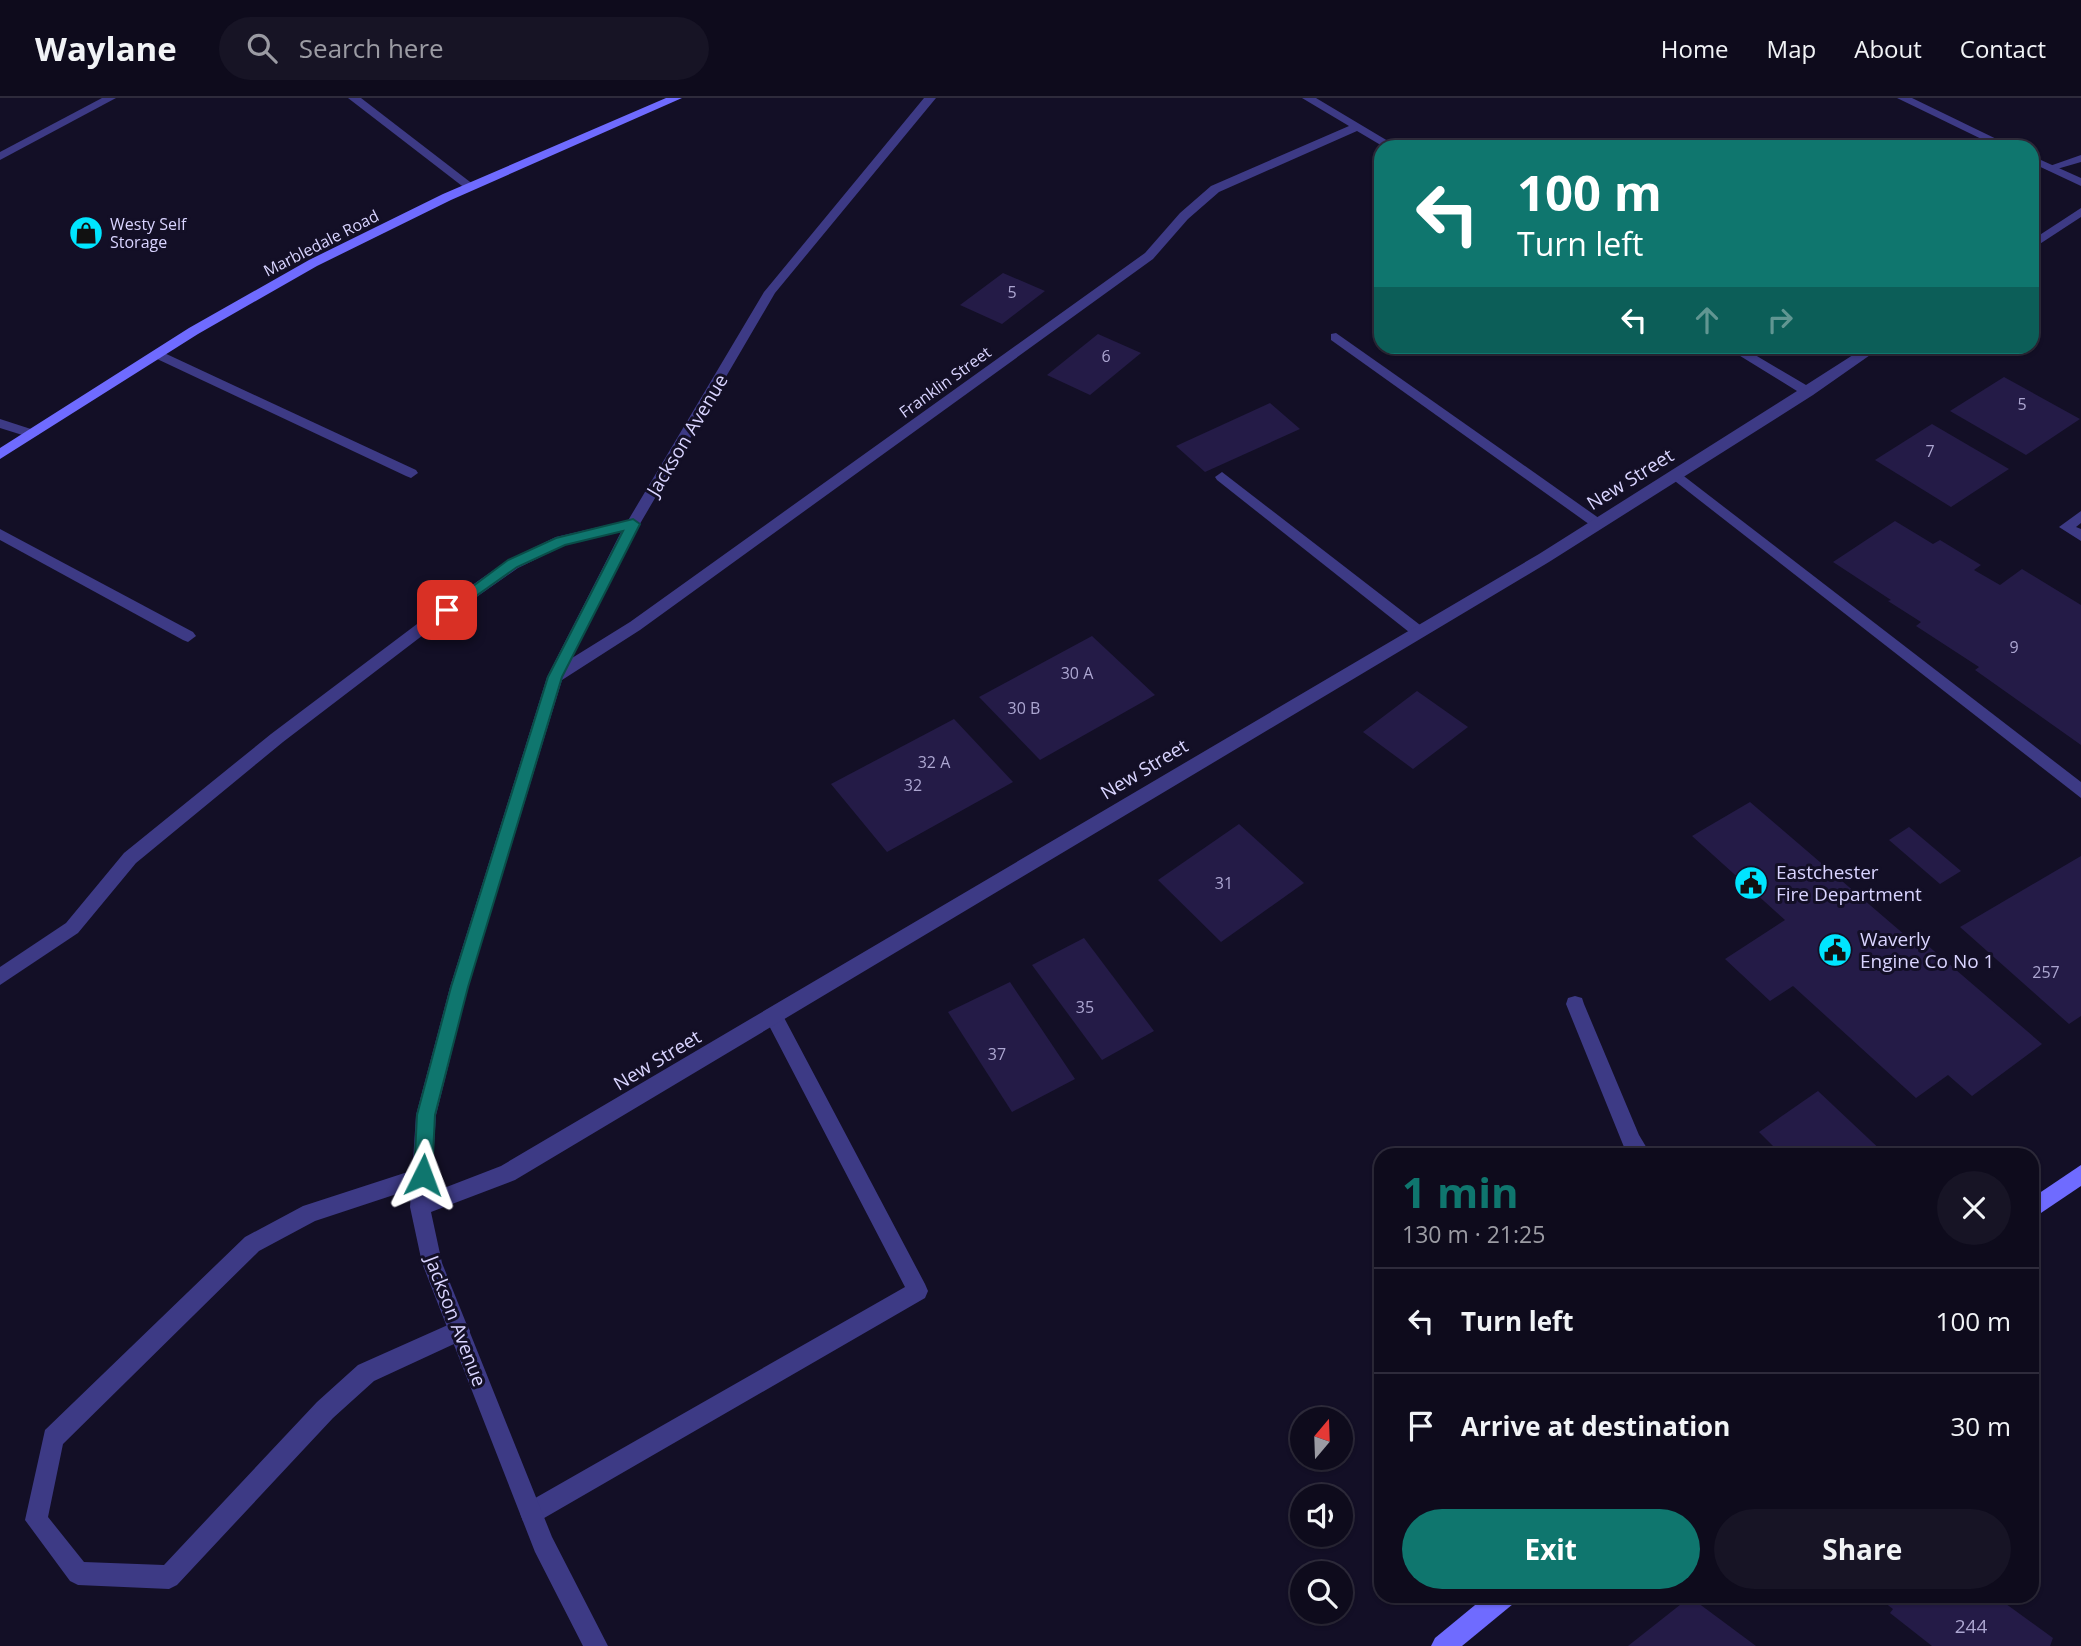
<!DOCTYPE html>
<html lang="en">
<head>
<meta charset="utf-8">
<style>
	body { margin:0; font-family:"Open Sans",sans-serif; background:#171425; color:#f1f3f6; height:100vh; display:flex; flex-direction:column; font-size:26px; white-space:nowrap }
	* { box-sizing:border-box; margin:0 }
	p { font-size:23px; color:#9b9ba3 }
	.icon { flex:none; width:38px; height:38px; fill:none; stroke:currentColor; stroke-width:2; stroke-linecap:round; stroke-linejoin:round }
	.map { position:relative; flex:1; overflow:hidden }
	.drawer { position:absolute; left:1374px; top:1050px; width:665px; height:455px; display:flex; flex-direction:column; background:#0e0b1c; border-radius:21px; box-shadow:0 2px 5px #0004,0 0 0 2px #2e2b3b }
	.drawer>* { flex:none }
	.hud { position:absolute; left:1374px; top:42px; width:665px; height:214px; border-radius:21px; box-shadow:0 2px 5px #0004,0 0 0 2px #2e2b3b; background:#0f766e; color:#fff; overflow:hidden }
	.needle { width:46px; rotate:19deg }
	.fabs { position:absolute; left:1290px; top:1309px; display:grid; gap:14px }
	.fabs a { display:grid; place-items:center; width:63px; height:63px; border-radius:50%; background:#0e0b1c; box-shadow:0 2px 5px #0004,0 0 0 2px #2e2b3b; font-size:35px }
	.pin { position:absolute; display:grid; place-items:center; width:60px; height:60px; color:#fff; margin:-30px; border-radius:14px; box-shadow:0 4px 10px #0006 }
	.me { position:absolute; width:77px; margin:-38px; rotate:3deg; stroke-linejoin:round; filter:drop-shadow(0 0 5px #0008) }
	.turn { display:flex; align-items:center; gap:24px; height:147px; padding:0 28px; font-size:32px }
	.turn .icon { width:91px; height:91px; stroke-width:2.5 }
	.turn b { display:block; font-size:49px; line-height:60px }
	.lanes { display:flex; align-items:center; height:66px; padding:0 28px; background:#0003; justify-content:center; gap:35px; direction:ltr }
	.lanes .off { opacity:.35 }
	.round { display:grid; place-items:center; flex:none; width:74px; height:74px; border-radius:37px; background:#171425 }
	.head { display:flex; align-items:center; justify-content:space-between; height:119px; padding:0 28px }
	h1 { font-size:42px; font-weight:700; line-height:52px; color:#0f766e }
	.button { display:flex; gap:14px; margin-top:auto; padding:14px 28px }
	.button a { flex:1; height:80px; border-radius:42px; background:#0f766e; color:#fff; font-size:28px; font-weight:700; line-height:80px; text-align:center }
	.button a+a { background:#171425; color:#f1f3f6 }
	ul { padding:0; list-style:none }
	li { display:flex; align-items:center; gap:21px; height:105px; padding:0 28px; border-top:2px solid #2e2b3b }
	li div { flex:1 }
	li b { display:block; font-size:26px }
	li em { font-style:normal }
	header { display:flex; align-items:center; gap:42px; box-sizing:border-box; height:98px; padding:0 35px; background:#0e0b1c; border-bottom:2px solid #2e2b3b }
	header strong { font-size:33px }
	nav { display:flex; gap:38px; margin-inline-start:auto; font-size:24px }
	.search { width:490px; height:63px; background:#171425; display:flex; align-items:center; gap:18px; box-sizing:border-box; padding:0 24px; border-radius:38px; color:#9b9ba3; font-size:26px }
	.map>svg:first-child { display:block }
	.building { fill:#241b47 }
	.lines { fill:none; stroke-linecap:round; stroke-linejoin:round }
	.lane { fill:#3d3a85; fill-rule:evenodd }
	.street { fill:#3d3a85; fill-rule:evenodd }
	.secondary { fill:#6f6bff; fill-rule:evenodd }
	.route { fill:#0f766e; stroke:#0a4d48; stroke-width:2 }
	.labels { text-anchor:middle; dominant-baseline:central; stroke-width:6; stroke-linejoin:round; paint-order:stroke }
	.far-poi-label { font-size:16px; fill:#d9d4ff; stroke:#130f26; text-anchor:start }
	.far-street-label { font-size:16px; fill:#d9d4ff; stroke:#130f26 }
	.number-label { font-size:16px; fill:#aca6d1 }
	.street-label { font-size:19px; fill:#d9d4ff; stroke:#130f26 }
	.poi-label { font-size:19px; fill:#d9d4ff; stroke:#130f26; text-anchor:start }
	.near-number-label { font-size:19px; fill:#aca6d1 }
</style>
</head>
<body>
<header>
<strong>Waylane</strong>
<div class="search"><svg class="icon" aria-label="search" viewBox="0 0 24 24"><circle cx="10" cy="10" r="6"/><path d="M15 15l6 6"/></svg>Search here</div>
<nav><a>Home</a><a>Map</a><a>About</a><a>Contact</a></nav>
</header>
<div class="map">
<svg width="2081" height="1548" viewBox="0 0 2081 1548">
	<rect width="100%" height="100%" fill="#130f26"/>
	<g class="building">
		<path d="M1003,175L1045,193L1002,226L960,207Z"/>
		<path d="M1098,236L1141,255L1090,297L1047,277Z"/>
		<path d="M2004,279L2080,321L2026,357L1950,313Z"/>
		<path d="M1270,305L1300,331L1205,374L1176,348Z"/>
		<path d="M1932,326L2009,371L1951,409L1875,362Z"/>
		<path d="M1895,423L1933,446L1940,442L1981,467L1974,472L2000,487L2022,471L2081,507V647L1975,572L1979,569L1916,528L1921,524L1888,503L1891,502L1833,464Z"/>
		<path d="M1092,538L1155,597L1040,662L979,599Z"/>
		<path d="M1417,593L1468,629L1413,671L1363,634Z"/>
		<path d="M954,621L1013,684L887,754L831,686Z"/>
		<path d="M1750,704L1913,844L1919,840L2042,946L1972,998L1948,977L1916,1000L1793,888L1770,903L1725,861L1785,822L1692,738Z"/>
		<path d="M1239,726L1304,785L1221,844L1158,782Z"/>
		<path d="M1909,729L1961,773L1940,786L1889,742Z"/>
		<path d="M2081,758V918L2069,926L1960,829Z"/>
		<path d="M1084,840L1154,933L1102,962L1032,867Z"/>
		<path d="M1010,884L1075,981L1012,1014L948,914Z"/>
		<path d="M1818,993L1886,1057H1782L1759,1034Z"/>
		<path d="M1876,1498H2004L2002,1503L2053,1540L2050,1548H1932L1890,1515L1893,1511Z"/>
		<path d="M1690,1499L1756,1548H1628Z"/>
	</g>
	<g class="lines">
		<g class="lane">
			<path d="M348,0H361L474,87V91H466Z"/>
			<path d="M2081,57V64L2050,73L2044,70Z"/>
			<path d="M1336,235L1603,423V429H1593L1331,242V236Z"/>
			<path d="M160,253L416,372L418,375L411,380L406,378L155,260L153,257Z"/>
			<path d="M0,321L37,333L39,336L32,340L0,330Z"/>
			<path d="M1676,372L2081,684V700L1671,380L1669,377Z"/>
			<path d="M1222,374L1424,530L1427,534L1424,538H1414L1217,382L1215,379Z"/>
			<path d="M2081,413V425L2076,429L2081,431V443L2059,429Z"/>
			<path d="M633,421L638,423V429L565,447L518,470L431,531L283,644L136,765L78,835L0,887V869L66,825L124,755L271,636L421,523L508,462L556,439Z"/>
			<path d="M0,431L193,534L196,538L188,544L183,542L0,442Z"/>
			<path d="M1575,898L1582,900L1584,906L1639,1037L1651,1057H1629L1624,1049L1566,906L1568,900Z"/>
			<path d="M773,910L780,912L925,1186L928,1193L925,1200L539,1423L531,1426L523,1423L520,1415L523,1407L905,1189L764,918L766,912Z"/>
			<path d="M423,1069L430,1071L433,1078L430,1085L315,1123L259,1153L63,1346L48,1419L84,1464L164,1467L317,1304L358,1267L459,1222L467,1226L470,1233L467,1240L374,1283L333,1320L177,1487L169,1491L78,1487L70,1483L25,1422L45,1332L245,1139L303,1108Z"/>
		</g>
		<g class="street">
			<path d="M102,0H116L0,62V54Z"/>
			<path d="M924,0H936L775,195L634,436L572,560L630,524L1145,155L1180,115L1211,88L1349,28L1302,0H1316L1398,49H1384L1357,33L1219,94L1188,121L1153,161L640,532L562,582L468,889L436,1017L431,1095L501,1068L1539,456L1797,293L1724,248H1740L1806,287L1867,248H1883L1813,297L1549,464L515,1082L431,1114L442,1165L552,1439L608,1548H583L535,1454L422,1165L410,1109L416,1017L450,889L547,579L620,436L764,194Z"/>
			<path d="M1897,0H1912L2013,49H1998Z"/>
			<path d="M2032,58L2081,80V88L2032,65Z"/>
			<path d="M2081,110V119L2032,151V142Z"/>
		</g>
		<g class="secondary">
			<path d="M666,0H682L451,102L317,168L198,236L0,361V350L189,230L309,162L443,96Z"/>
			<path d="M2081,1067V1088L2032,1121V1100Z"/>
			<path d="M1486,1498H1517L1513,1506L1462,1548H1431L1435,1540Z"/>
		</g>
	</g>
	<path class="route" d="M633,421L640,426L562,579L468,889L435,1017L432,1077L429,1083L423,1086L416,1083L414,1077L417,1017L451,889L548,579L623,433L565,447L517,469L452,515L447,517L441,512L508,462L556,440Z"/>
	<defs>
		<g id="shop-disc" transform="scale(1.75)"><circle r="9.5" fill="#00e5ff" stroke="#130f26"/><path d="M-5-2.5h2.3a2.7 3.5 0 0 1 5.4 0H5L5.5 6h-11ZM-1.5-2.5h3a1.5 2.3 0 0 0-3 0Z" fill="#111"/></g>
		<g id="civic-disc" transform="scale(1.75)"><circle r="9.5" fill="#00e5ff" stroke="#130f26"/><path d="M-.6-6.5H3V-4.5H.6V-3L4-1V1h2V6H-6V1h2V-1L-.6-3ZM-1.2 2.5V6h2.4V2.5Z" fill="#111"/></g>
	</defs>
	<g fill-rule="evenodd">
		<use href="#shop-disc" x="86" y="135"/>
		<use href="#civic-disc" x="1751" y="785"/>
		<use href="#civic-disc" x="1835" y="852"/>
	</g>
	<g class="labels">
		<g class="far-poi-label">
			<text x="110" y="126">Westy Self<tspan x="110" dy="18">Storage</tspan></text>
		</g>
		<g class="far-street-label">
			<text transform="translate(321 145) rotate(-27)">Marbledale Road</text>
			<text transform="translate(945 284) rotate(-36)">Franklin Street</text>
		</g>
		<g class="number-label">
			<text x="1012" y="194">5</text>
			<text x="1106" y="258">6</text>
			<text x="2022" y="306">5</text>
			<text x="1930" y="353">7</text>
			<text x="2014" y="549">9</text>
			<text x="1077" y="575">30 A</text>
			<text x="1024" y="610">30 B</text>
			<text x="934" y="664">32 A</text>
			<text x="913" y="687">32</text>
			<text x="1224" y="785">31</text>
			<text x="2046" y="874">257</text>
			<text x="1085" y="909">35</text>
			<text x="997" y="956">37</text>
		</g>
		<g class="street-label">
			<text transform="translate(687 337) rotate(-59)">Jackson Avenue</text>
			<text transform="translate(1630 381) rotate(-32)">New Street</text>
			<text transform="translate(1144 671) rotate(-31)">New Street</text>
			<text transform="translate(657 962) rotate(-31)">New Street</text>
			<text transform="translate(456 1223) rotate(69)">Jackson Avenue</text>
		</g>
		<g class="poi-label">
			<text x="1776" y="774">Eastchester<tspan x="1776" dy="22">Fire Department</tspan></text>
			<text x="1860" y="841">Waverly<tspan x="1860" dy="22">Engine Co No 1</tspan></text>
		</g>
		<g class="near-number-label">
			<text x="1971" y="1528">244</text>
		</g>
	</g>
</svg>
<div class="fabs">
<a><svg class="needle" viewBox="-14 -14 28 28"><path d="M0-13l5 13h-10z" fill="#e53935"/><path d="M0 13l5-13h-10z" fill="#9b9ba3"/></svg></a>
<a><svg class="icon" aria-label="sound" viewBox="0 0 24 24"><path d="M4 9h4l5-4v14l-5-4H4zM17 9q2 3 0 6"/></svg></a>
<a><svg class="icon" aria-label="search" viewBox="0 0 24 24"><circle cx="10" cy="10" r="6"/><path d="M15 15l6 6"/></svg></a>
</div>
<div class="pin" style="left:447px;top:512px;background:#d93025"><svg class="icon" aria-label="arrive" viewBox="0 0 24 24"><path d="M6 21V4h12l-3 4 3 4H6"/></svg></div>
<svg class="me" style="left:423px;top:1077px" viewBox="-20 -20 40 40"><path d="M0-17L14 15 0 8-14 15z" fill="#0f766e" stroke="#fff" stroke-width="4"/></svg>
<div class="hud">
<div class="turn"><svg class="icon" aria-label="left" viewBox="0 0 24 24"><path d="M17 20v-9H6M10 6l-5 5 5 5"/></svg><div><b>100 m</b>Turn left</div></div>
<div class="lanes"><svg class="icon" aria-label="left" viewBox="0 0 24 24"><path d="M17 20v-9H6M10 6l-5 5 5 5"/></svg><svg class="icon off" aria-label="ahead" viewBox="0 0 24 24"><path d="M12 20V5M6 11l6-6 6 6"/></svg><svg class="icon off" aria-label="right" viewBox="0 0 24 24"><path d="M7 20v-9h11M14 6l5 5-5 5"/></svg></div>
</div>
<section class="drawer">
<div class="head"><div><h1>1 min</h1><p>130 m · 21:25</p></div><a class="round"><svg class="icon" aria-label="close" viewBox="0 0 24 24"><path d="M6 6l12 12M18 6L6 18"/></svg></a></div>
<ul>
<li><svg class="icon" aria-label="left" viewBox="0 0 24 24"><path d="M17 20v-9H6M10 6l-5 5 5 5"/></svg><div><b>Turn left</b></div><em>100 m</em></li>
<li><svg class="icon" aria-label="arrive" viewBox="0 0 24 24"><path d="M6 21V4h12l-3 4 3 4H6"/></svg><div><b>Arrive at destination</b></div><em>30 m</em></li>
</ul>
<div class="button"><a>Exit</a><a>Share</a></div>
</section>
</div>
</body>
</html>
